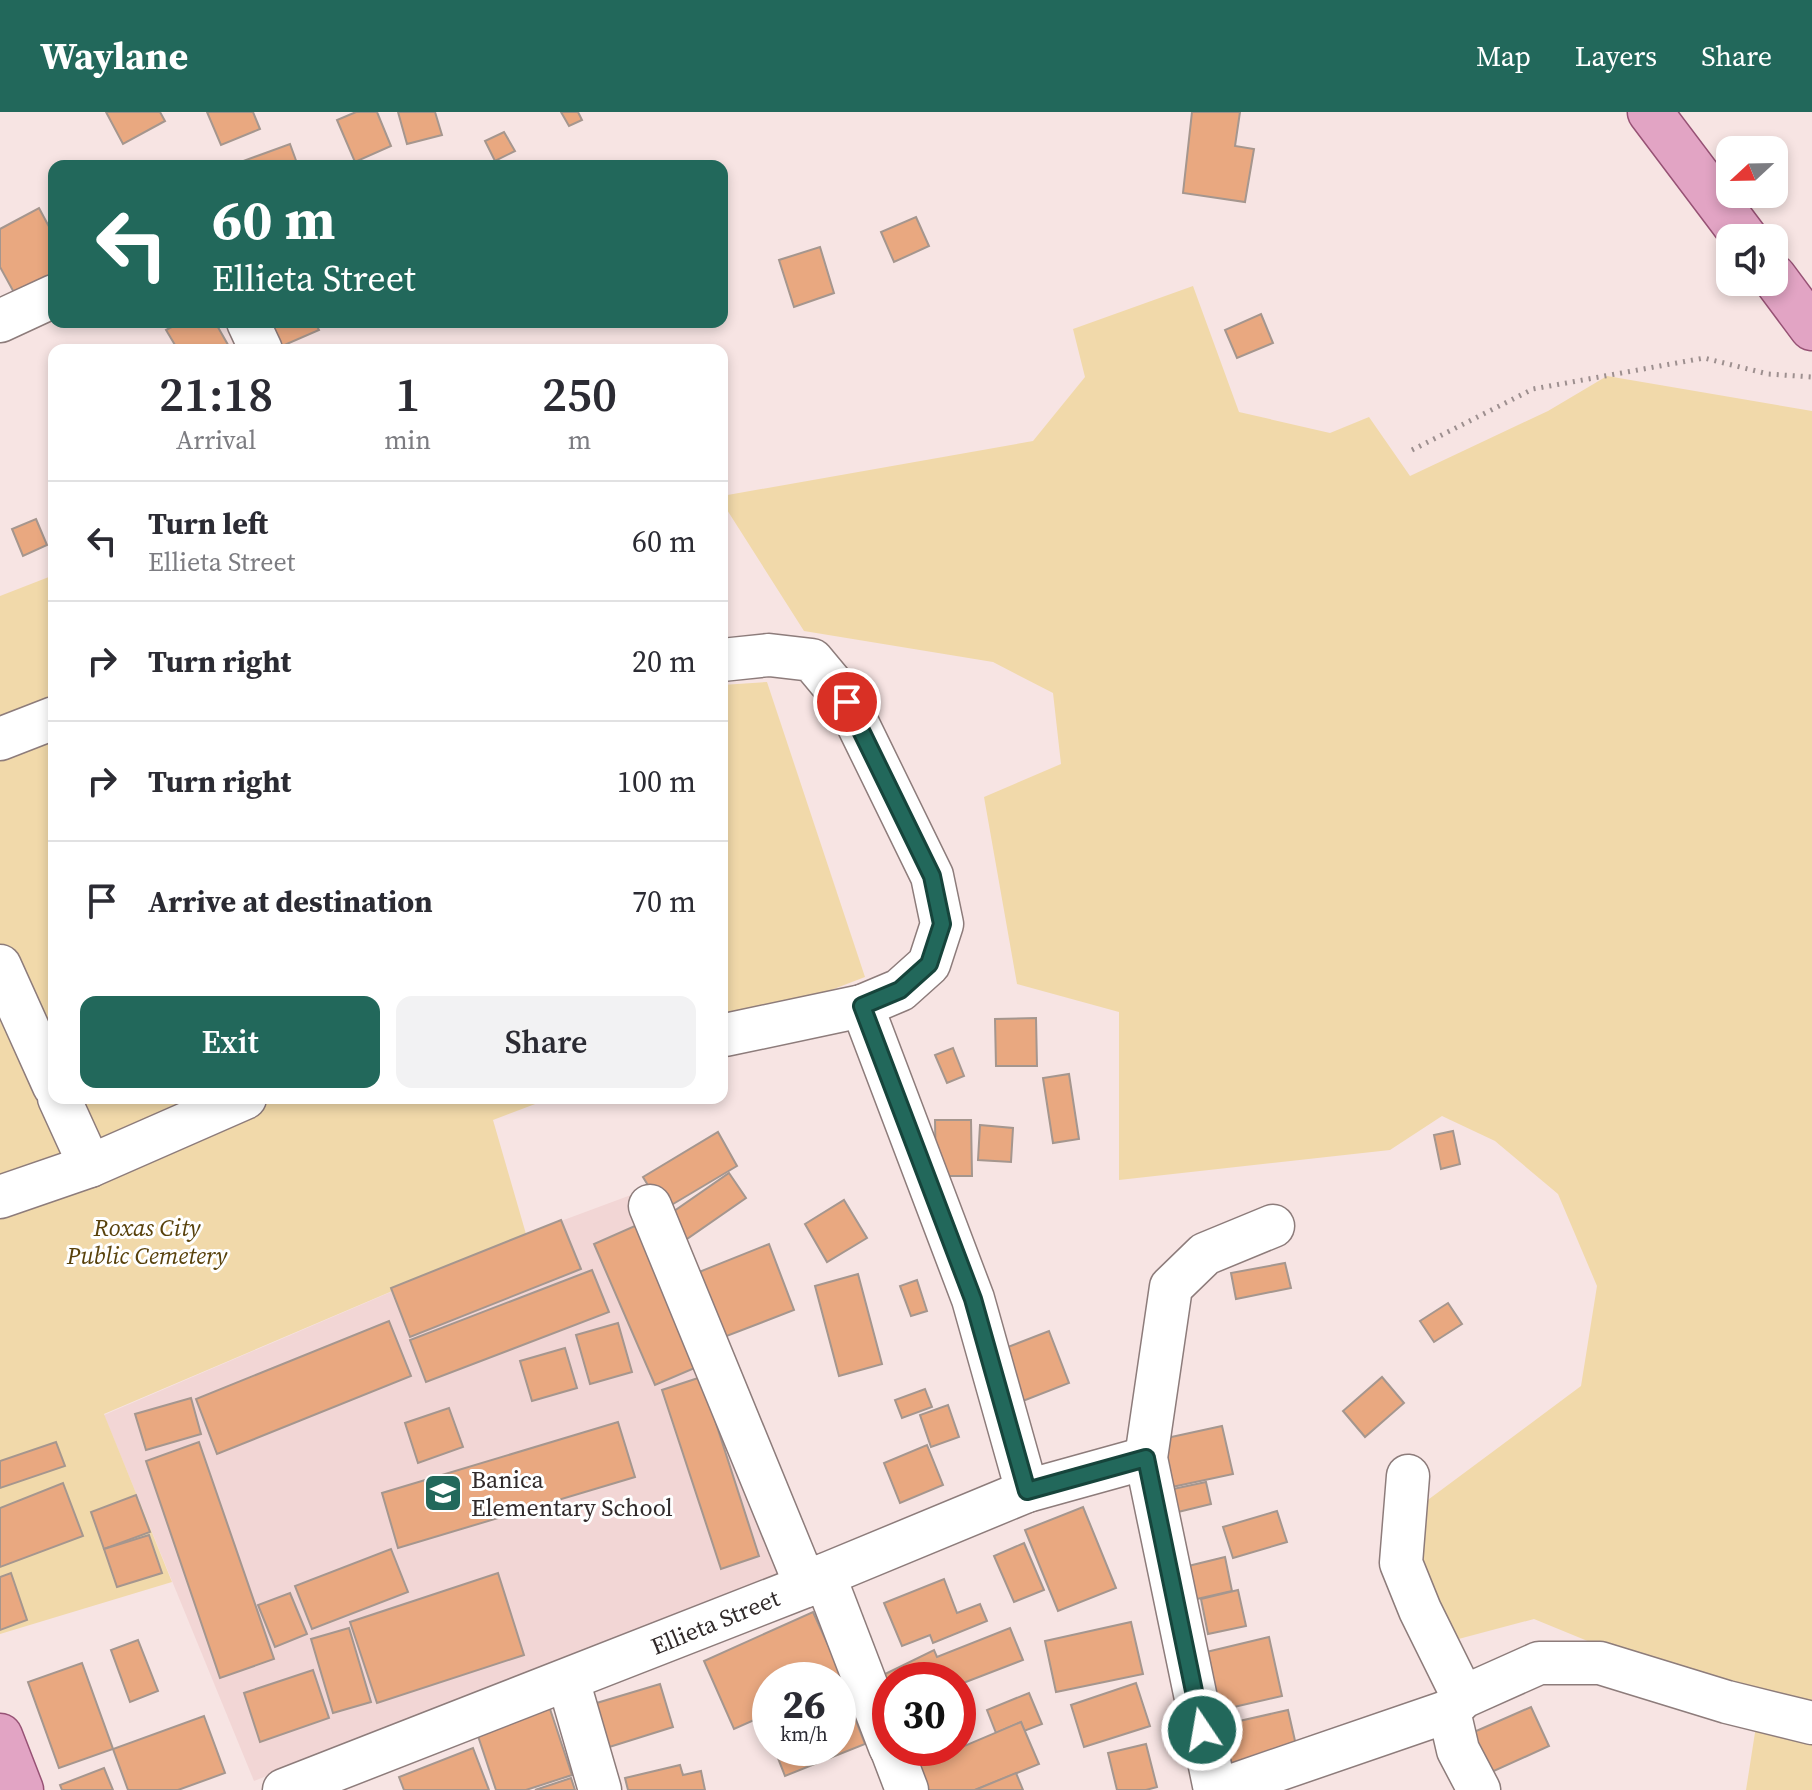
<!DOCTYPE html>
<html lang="en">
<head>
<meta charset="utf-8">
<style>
	body { margin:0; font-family:"Source Serif 4",serif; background:#f2f2f3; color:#2b2b33; height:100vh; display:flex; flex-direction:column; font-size:30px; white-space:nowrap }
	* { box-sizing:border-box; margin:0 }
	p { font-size:26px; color:#7c7c81 }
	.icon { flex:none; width:44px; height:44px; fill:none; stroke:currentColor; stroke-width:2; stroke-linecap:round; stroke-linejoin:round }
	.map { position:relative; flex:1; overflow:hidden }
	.side { position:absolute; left:48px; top:232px; width:680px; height:760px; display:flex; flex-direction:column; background:#fff; border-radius:16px; box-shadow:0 4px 12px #0003 }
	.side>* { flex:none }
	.guide { position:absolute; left:48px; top:48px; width:680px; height:168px; border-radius:16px; box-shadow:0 4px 12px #0003; background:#22685b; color:#fff; overflow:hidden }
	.needle { width:52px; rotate:248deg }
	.fabs { position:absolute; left:1716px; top:24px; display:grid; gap:16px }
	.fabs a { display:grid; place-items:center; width:72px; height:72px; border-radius:16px; background:#fff; box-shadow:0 4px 12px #0003; font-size:40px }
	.speed { position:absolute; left:752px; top:1550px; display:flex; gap:16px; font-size:40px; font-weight:700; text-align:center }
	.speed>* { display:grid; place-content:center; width:104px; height:104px; border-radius:50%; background:#fff; box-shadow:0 4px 12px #0003; line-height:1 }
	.speed small { font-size:20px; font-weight:400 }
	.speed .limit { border:12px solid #d22; background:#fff; color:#111 }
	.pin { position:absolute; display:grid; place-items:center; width:68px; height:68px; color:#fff; margin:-34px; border:4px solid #fff; border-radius:50%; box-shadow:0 2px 8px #0007 }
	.me { position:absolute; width:88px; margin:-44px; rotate:348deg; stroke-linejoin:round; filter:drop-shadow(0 0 6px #0008) }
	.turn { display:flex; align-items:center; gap:28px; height:168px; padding:0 32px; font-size:36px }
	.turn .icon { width:104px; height:104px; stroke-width:2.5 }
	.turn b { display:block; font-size:56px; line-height:68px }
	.eta { display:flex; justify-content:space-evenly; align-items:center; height:136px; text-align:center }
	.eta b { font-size:48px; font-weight:600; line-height:56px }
	.cta { display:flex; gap:16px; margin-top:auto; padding:16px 32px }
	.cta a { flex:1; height:92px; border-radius:16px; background:#22685b; color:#fff; font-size:32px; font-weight:600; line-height:92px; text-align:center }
	.cta a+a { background:#f2f2f3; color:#2b2b33 }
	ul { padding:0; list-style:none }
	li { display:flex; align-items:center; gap:24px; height:120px; padding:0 32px; border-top:2px solid #e1e1e2 }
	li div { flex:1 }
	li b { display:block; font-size:30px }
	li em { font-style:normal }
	header { display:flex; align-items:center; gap:48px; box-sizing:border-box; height:112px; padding:0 40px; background:#22685b; color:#fff }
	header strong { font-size:38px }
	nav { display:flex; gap:44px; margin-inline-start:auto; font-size:28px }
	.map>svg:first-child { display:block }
	.built { fill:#f2d6d5 }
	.green { fill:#f1d9aa }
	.building { fill:#e9a880; stroke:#a5968e; stroke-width:2 }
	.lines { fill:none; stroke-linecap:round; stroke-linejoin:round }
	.minor-casing { stroke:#8d7c7b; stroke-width:45 }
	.major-casing { stroke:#975275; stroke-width:47 }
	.path { stroke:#9d8f8f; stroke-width:5; stroke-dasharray:2 6; stroke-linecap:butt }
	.minor { stroke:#fff; stroke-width:42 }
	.major { stroke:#e2a4c4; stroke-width:44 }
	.route-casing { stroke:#16443b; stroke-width:20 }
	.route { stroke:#22685b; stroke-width:14 }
	.labels { text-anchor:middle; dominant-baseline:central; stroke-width:6; stroke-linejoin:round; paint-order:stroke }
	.park-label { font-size:24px; font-style:italic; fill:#58410b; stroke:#fff }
	.poi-label { font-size:24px; fill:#312a2a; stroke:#fff; text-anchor:start }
	.street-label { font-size:24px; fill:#312a2a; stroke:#fff }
</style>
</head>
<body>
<header>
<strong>Waylane</strong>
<nav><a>Map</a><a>Layers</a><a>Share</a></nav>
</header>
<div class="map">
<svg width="1812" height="1678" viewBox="0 0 1812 1678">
	<rect width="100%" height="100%" fill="#f7e4e3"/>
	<path class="built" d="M631,1083L782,1460L254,1669L104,1303L526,1122Z"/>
	<g class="green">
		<path d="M1193,174L1239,300L1330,321L1369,305L1410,364L1548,299L1607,264L1812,299V1598L1629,1546L1534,1507L1436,1533L1382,1422L1581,1274L1597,1174L1558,1082L1495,1029L1442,1004L1390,1038L1119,1068V900L1017,872L984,685L1061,652L1053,581L993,550L804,519L722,390V384L1033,329L1085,265L1073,217Z"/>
		<path d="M54,463V986H551L493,1008L526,1122L104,1302L172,1470L0,1522V484Z"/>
		<path d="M767,570L865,865L722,920V573Z"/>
		<path d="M1756,1614L1812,1630V1678H1746Z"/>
	</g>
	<g class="building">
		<path d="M106,0H160L165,9L123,32Z"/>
		<path d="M207,0H253L260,17L221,33Z"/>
		<path d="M356,0H377L391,34L355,50L337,8Z"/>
		<path d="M398,0H435L442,23L407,32Z"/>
		<path d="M561,0H578L582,8L569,14Z"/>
		<path d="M1192,0H1240L1235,34L1254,37L1245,90L1183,81Z"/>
		<path d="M504,20L515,39L495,49L485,29Z"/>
		<path d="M290,32L298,54H236L235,52Z"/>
		<path d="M39,96L54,124V167L17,186L0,155V117Z"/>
		<path d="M916,105L929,134L894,150L881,120Z"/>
		<path d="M820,135L834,181L794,195L779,148Z"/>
		<path d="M1261,202L1273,231L1237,246L1225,218Z"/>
		<path d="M181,210H215L231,238H178L166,218Z"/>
		<path d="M269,210H315L319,218L280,235Z"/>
		<path d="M36,407L47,433L23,444L12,417Z"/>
		<path d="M1036,906L1037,954H996L995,907Z"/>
		<path d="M953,936L964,964L947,971L935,943Z"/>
		<path d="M1069,962L1079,1027L1053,1031L1043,966Z"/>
		<path d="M935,1008H971L972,1064H936Z"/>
		<path d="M980,1013L1013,1016L1011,1050L978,1048Z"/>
		<path d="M1453,1019L1460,1052L1441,1057L1434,1023Z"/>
		<path d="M718,1020L737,1054L663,1098L643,1065Z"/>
		<path d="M729,1061L746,1086L684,1129L667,1104Z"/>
		<path d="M844,1088L867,1126L827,1150L805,1112Z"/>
		<path d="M561,1108L581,1157L410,1225L391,1176Z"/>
		<path d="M637,1113L697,1255L655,1273L594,1132Z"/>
		<path d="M769,1132L794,1198L724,1225L699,1160Z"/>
		<path d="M1285,1151L1291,1176L1236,1187L1231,1161Z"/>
		<path d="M592,1158L609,1200L426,1270L410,1228Z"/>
		<path d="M858,1162L882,1252L839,1264L815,1174Z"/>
		<path d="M917,1168L927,1199L911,1204L900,1174Z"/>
		<path d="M1448,1191L1462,1212L1434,1230L1420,1209Z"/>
		<path d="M389,1209L411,1264L217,1342L196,1287Z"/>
		<path d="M618,1211L632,1260L590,1272L576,1223Z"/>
		<path d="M1049,1219L1069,1271L1015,1292L995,1240Z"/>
		<path d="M565,1236L577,1276L532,1289L520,1249Z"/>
		<path d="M701,1265L759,1444L721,1457L662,1278Z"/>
		<path d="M1382,1265L1404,1291L1365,1325L1343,1299Z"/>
		<path d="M925,1277L932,1295L902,1306L895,1288Z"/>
		<path d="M191,1286L201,1322L146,1338L135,1302Z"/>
		<path d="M948,1293L959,1325L931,1335L920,1303Z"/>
		<path d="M449,1296L463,1335L418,1351L405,1311Z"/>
		<path d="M618,1310L635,1365L398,1436L382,1381Z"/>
		<path d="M1222,1314L1233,1362L1172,1375L1162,1327Z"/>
		<path d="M56,1330L65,1354L0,1376V1349Z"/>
		<path d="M199,1330L274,1547L220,1566L146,1349Z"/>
		<path d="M927,1333L943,1373L900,1391L884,1351Z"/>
		<path d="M1206,1370L1211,1392L1178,1400L1173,1377Z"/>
		<path d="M63,1371L83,1424L0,1455V1396Z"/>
		<path d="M136,1383L150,1420L104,1437L91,1400Z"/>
		<path d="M1083,1395L1116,1476L1058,1499L1025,1418Z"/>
		<path d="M1277,1399L1287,1430L1233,1446L1223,1415Z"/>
		<path d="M149,1423L162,1461L117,1475L104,1437Z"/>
		<path d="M1024,1431L1044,1478L1014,1490L994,1444Z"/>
		<path d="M391,1437L408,1480L312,1517L295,1474Z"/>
		<path d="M1225,1445L1232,1479L1188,1489L1180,1456Z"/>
		<path d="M11,1461L27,1508L0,1518V1465Z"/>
		<path d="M498,1461L524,1543L377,1591L350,1510Z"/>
		<path d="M944,1467L957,1501L980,1492L987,1509L933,1531L930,1523L902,1534L884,1491Z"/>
		<path d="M1238,1478L1246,1514L1208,1522L1201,1487Z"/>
		<path d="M290,1481L307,1522L275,1535L258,1493Z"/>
		<path d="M813,1500L844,1568L838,1571V1568H770V1601L734,1617L704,1549Z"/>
		<path d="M1131,1510L1143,1562L1056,1580L1045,1529Z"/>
		<path d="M349,1516L371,1590L333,1601L311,1527Z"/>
		<path d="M1010,1516L1023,1548L958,1573V1568H890V1584L881,1564L934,1538L937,1545Z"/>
		<path d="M1269,1525L1282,1584L1212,1600L1198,1542Z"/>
		<path d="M138,1528L158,1579L130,1590L111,1538Z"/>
		<path d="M82,1551L113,1637L59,1656L28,1570Z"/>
		<path d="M313,1558L329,1606L260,1630L244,1581Z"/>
		<path d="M1136,1571L1150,1614L1084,1635L1071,1593Z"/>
		<path d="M660,1572L673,1615L603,1637L590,1593Z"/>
		<path d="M844,1578L865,1632L785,1664L774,1636H838V1580Z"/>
		<path d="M1029,1581L1042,1612L1024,1619L1021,1610L996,1621L987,1598Z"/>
		<path d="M549,1594L572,1663L526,1678H496L476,1618Z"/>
		<path d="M1531,1595L1549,1634L1485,1663L1467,1623Z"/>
		<path d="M1288,1598L1298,1642L1227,1658L1217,1614Z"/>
		<path d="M204,1604L225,1661L178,1678H128L113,1637Z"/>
		<path d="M1021,1610L1039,1652L975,1678H926L917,1654Z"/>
		<path d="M1146,1632L1157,1675L1146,1678H1117L1108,1641Z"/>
		<path d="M473,1636L489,1678H404L399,1665Z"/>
		<path d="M680,1653L683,1663L701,1659L705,1678H628L625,1666Z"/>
		<path d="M104,1656L113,1678H62L60,1673Z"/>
		<path d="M1016,1661L1023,1678H975Z"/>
		<path d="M571,1666L575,1678H535Z"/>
	</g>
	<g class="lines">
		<g class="minor-casing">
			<g id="minor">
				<path d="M0,209L54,184"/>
				<path d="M248,210L261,238"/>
				<path d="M722,548L769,543L812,548L847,590L932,764L942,812L929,852L900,878L862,894L725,923"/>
				<path d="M0,627L54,606"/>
				<path d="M0,854L54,974"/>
				<path d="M862,894L973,1187L1027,1379"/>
				<path d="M59,986L90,1054"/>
				<path d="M0,1085L90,1054L245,986"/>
				<path d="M650,1094L806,1474"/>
				<path d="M1408,1364L1401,1451L1420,1498L1463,1585"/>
				<path d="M824,1463L890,1635"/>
				<path d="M568,1568L600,1678"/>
				<path d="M891,1636L907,1678"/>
				<path d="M284,1678L806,1474L824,1463L1027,1379L1146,1346"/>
				<path d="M1215,1678L1146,1346L1171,1175L1205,1142L1273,1114"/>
				<path d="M1219,1678L1449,1599"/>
				<path d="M1479,1678L1458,1638L1449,1599L1463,1585L1539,1551H1600L1727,1590L1812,1611"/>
			</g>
		</g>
		<g class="major-casing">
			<g id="major">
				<path d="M1650,0L1745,126"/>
				<path d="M1774,165L1812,216"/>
				<path d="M0,1624L21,1678"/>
			</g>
		</g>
		<path class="path" d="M1412,338L1533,277L1704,246L1768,262L1812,265"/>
		<use href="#minor" class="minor"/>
		<use href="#major" class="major"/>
	</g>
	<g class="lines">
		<g class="route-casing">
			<path id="route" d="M847,590L932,764L942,812L929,852L900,878L862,894L973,1187L1027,1379L1146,1346L1202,1618"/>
		</g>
		<use href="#route" class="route"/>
	</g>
	<defs>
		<g id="school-square" transform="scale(2)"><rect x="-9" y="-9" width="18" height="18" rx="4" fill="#22685b" stroke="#fff"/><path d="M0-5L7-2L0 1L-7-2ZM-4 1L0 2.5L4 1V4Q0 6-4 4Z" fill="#fff"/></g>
	</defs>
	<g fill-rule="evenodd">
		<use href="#school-square" x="443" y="1381"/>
	</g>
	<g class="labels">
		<g class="park-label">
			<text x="147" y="1115">Roxas City<tspan x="147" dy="28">Public Cemetery</tspan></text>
		</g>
		<g class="poi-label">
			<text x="471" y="1367">Banica<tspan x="471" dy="28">Elementary School</tspan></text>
		</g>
		<g class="street-label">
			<text transform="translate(715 1510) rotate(-22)">Ellieta Street</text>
		</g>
	</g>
</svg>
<div class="fabs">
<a><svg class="needle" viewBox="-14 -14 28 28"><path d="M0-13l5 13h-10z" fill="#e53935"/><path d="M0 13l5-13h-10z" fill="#7c7c81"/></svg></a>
<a><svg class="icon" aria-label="sound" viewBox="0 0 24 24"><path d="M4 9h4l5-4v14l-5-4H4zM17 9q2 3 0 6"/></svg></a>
</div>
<div class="speed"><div>26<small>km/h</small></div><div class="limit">30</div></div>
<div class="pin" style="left:847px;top:590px;background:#d93025"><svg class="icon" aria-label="arrive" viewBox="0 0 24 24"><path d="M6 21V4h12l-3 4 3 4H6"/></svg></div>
<svg class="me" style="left:1202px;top:1618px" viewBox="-20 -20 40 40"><circle r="17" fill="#22685b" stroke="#fff" stroke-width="3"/><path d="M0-11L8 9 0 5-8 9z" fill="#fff"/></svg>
<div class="guide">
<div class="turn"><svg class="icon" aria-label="left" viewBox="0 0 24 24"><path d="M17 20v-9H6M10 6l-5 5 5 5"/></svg><div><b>60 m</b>Ellieta Street</div></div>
</div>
<section class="side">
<div class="eta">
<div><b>21:18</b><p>Arrival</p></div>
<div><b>1</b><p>min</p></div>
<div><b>250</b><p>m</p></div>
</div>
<ul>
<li><svg class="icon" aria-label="left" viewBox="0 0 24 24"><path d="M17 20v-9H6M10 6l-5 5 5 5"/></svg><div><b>Turn left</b><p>Ellieta Street</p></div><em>60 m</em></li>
<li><svg class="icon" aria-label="right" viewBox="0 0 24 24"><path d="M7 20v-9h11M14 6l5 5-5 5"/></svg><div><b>Turn right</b></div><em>20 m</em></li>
<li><svg class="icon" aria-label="right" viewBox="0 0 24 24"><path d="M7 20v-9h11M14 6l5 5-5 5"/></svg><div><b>Turn right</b></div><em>100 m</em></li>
<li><svg class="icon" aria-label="arrive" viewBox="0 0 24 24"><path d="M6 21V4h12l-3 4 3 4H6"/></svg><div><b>Arrive at destination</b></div><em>70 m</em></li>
</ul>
<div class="cta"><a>Exit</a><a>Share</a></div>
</section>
</div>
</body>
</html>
